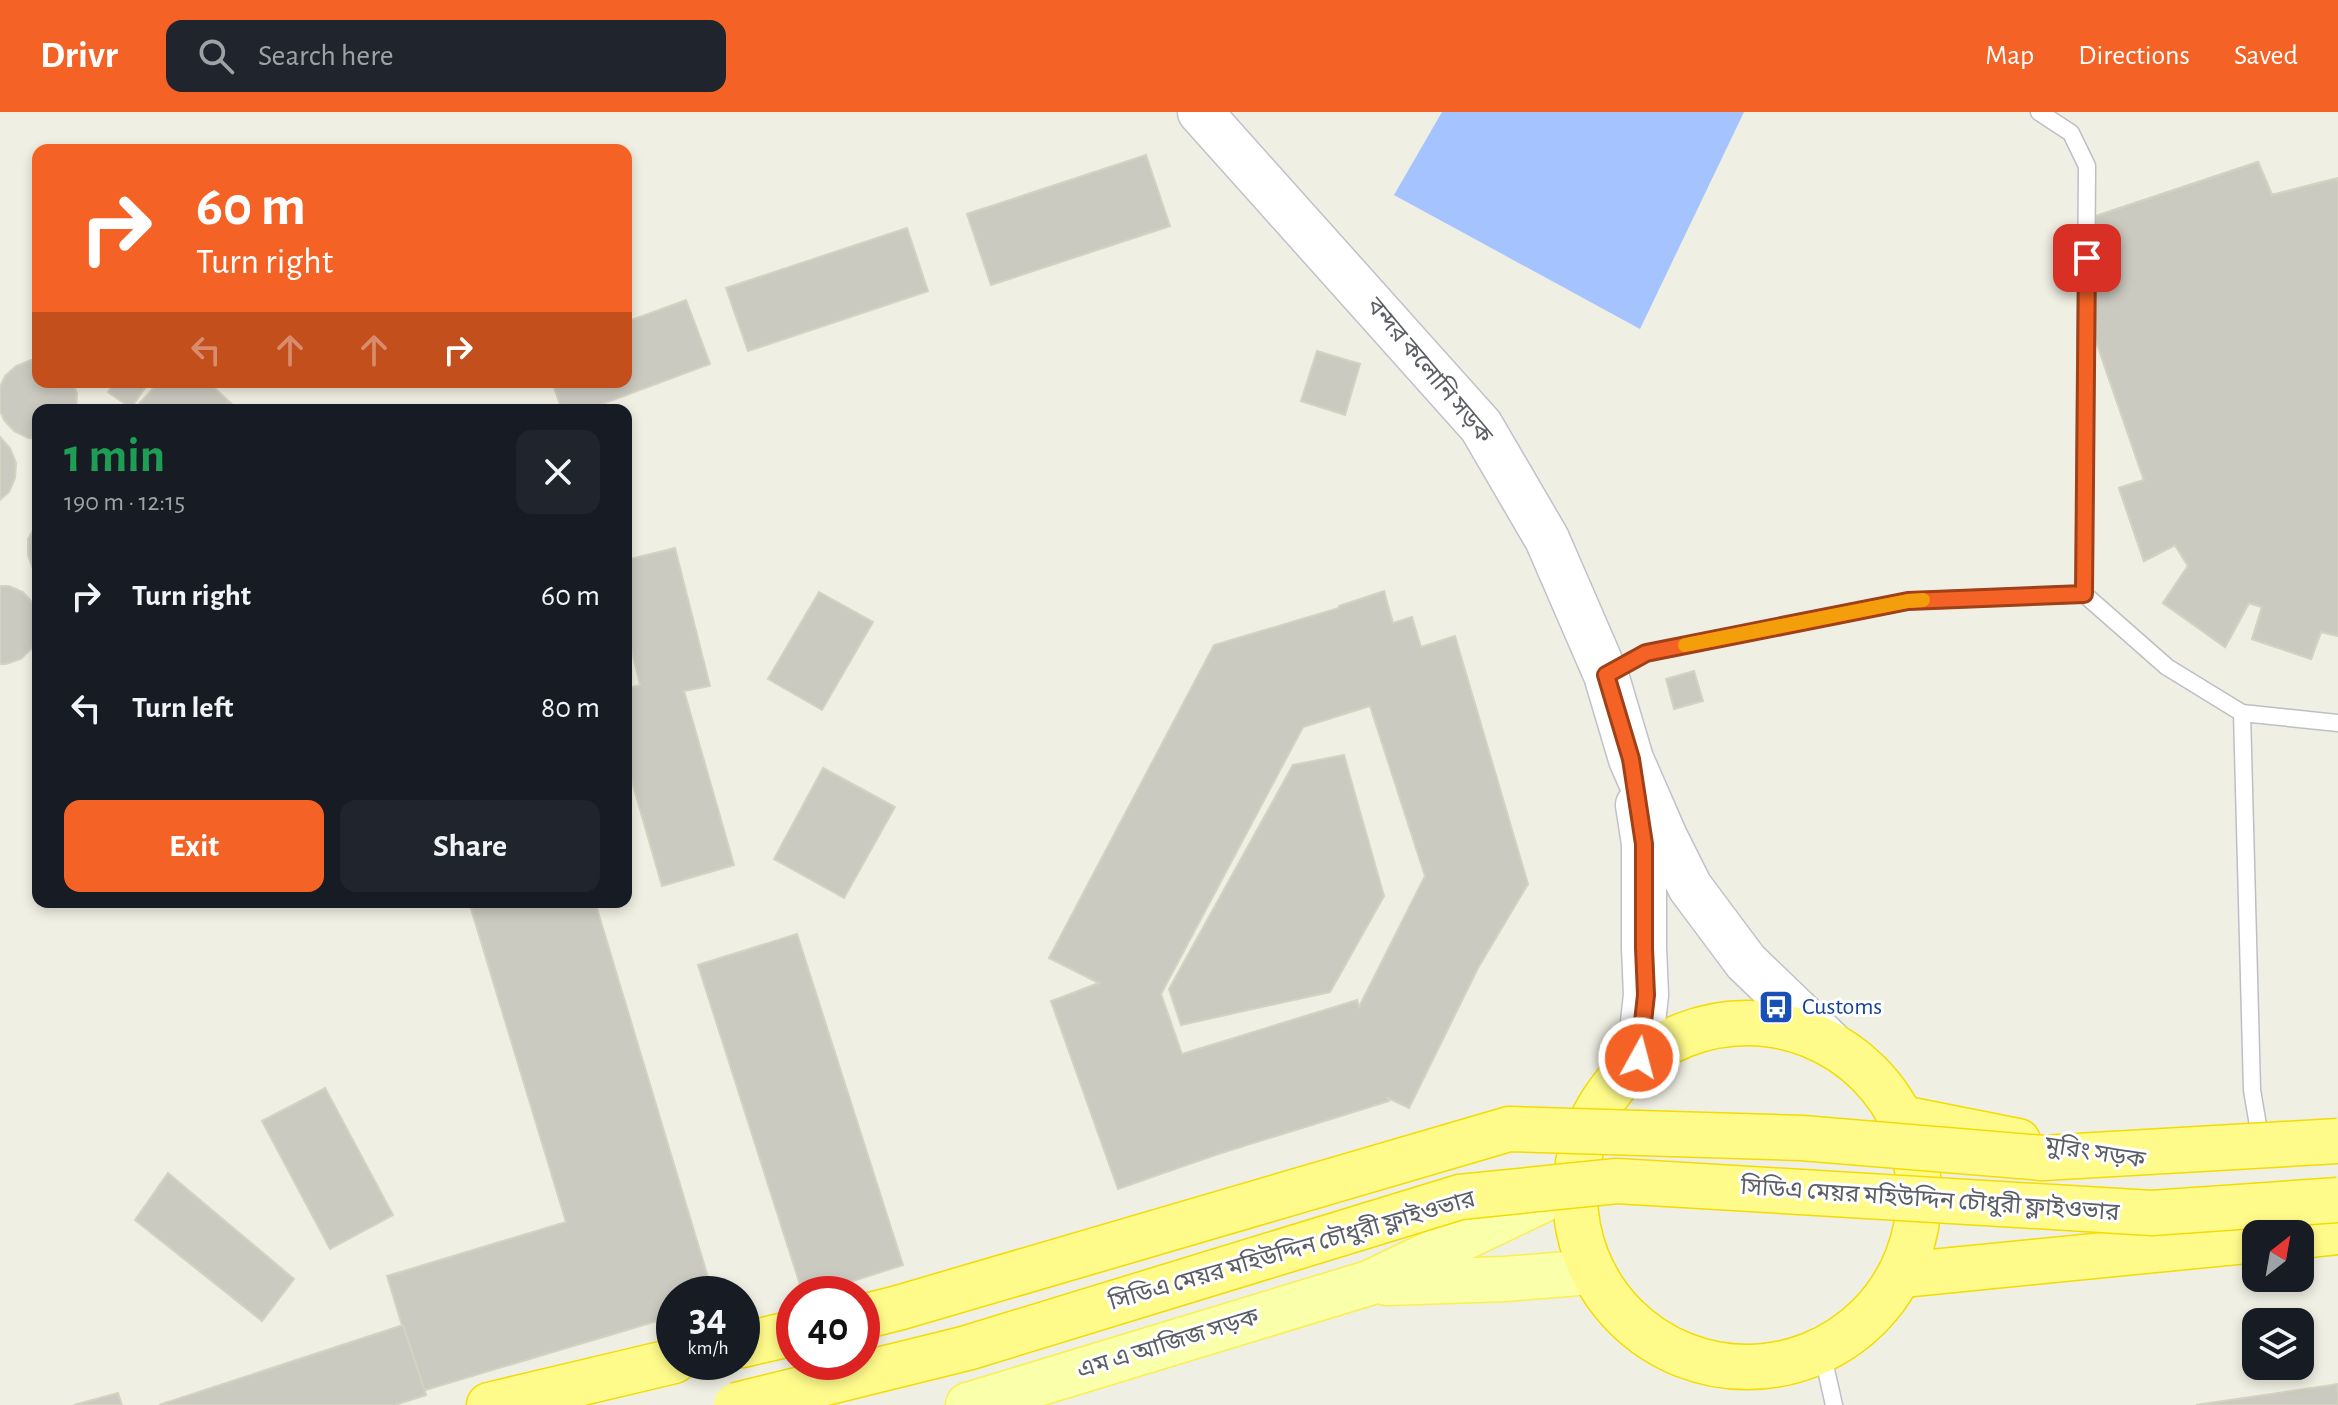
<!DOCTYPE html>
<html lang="en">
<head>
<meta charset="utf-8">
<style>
	body { margin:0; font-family:"Alegreya Sans","Noto Sans Bengali",sans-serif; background:#20242c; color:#f1f3f6; height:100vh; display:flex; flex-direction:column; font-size:30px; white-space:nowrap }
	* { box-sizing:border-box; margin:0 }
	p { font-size:26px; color:#9ea1a6 }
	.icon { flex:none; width:44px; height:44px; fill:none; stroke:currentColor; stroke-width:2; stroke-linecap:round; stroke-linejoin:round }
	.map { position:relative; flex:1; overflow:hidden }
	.side { position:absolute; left:32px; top:292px; width:600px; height:504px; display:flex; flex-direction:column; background:#171b24; border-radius:16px; box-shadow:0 4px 12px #0003 }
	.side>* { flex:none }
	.banner { position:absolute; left:32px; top:32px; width:600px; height:244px; border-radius:16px; box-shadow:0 4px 12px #0003; background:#f46325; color:#fff; overflow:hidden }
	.needle { width:52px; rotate:31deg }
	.controls { position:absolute; left:2242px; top:1108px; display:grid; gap:16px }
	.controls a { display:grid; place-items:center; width:72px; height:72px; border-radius:16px; background:#171b24; box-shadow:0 4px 12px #0003; font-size:40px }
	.speed { position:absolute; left:656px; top:1164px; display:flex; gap:16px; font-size:40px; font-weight:700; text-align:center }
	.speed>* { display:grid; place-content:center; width:104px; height:104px; border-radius:50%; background:#171b24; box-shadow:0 4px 12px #0003; line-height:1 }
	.speed small { font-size:20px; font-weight:400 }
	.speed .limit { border:12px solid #d22; background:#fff; color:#111 }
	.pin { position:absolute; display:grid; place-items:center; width:68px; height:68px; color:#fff; margin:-34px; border-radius:16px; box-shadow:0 4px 12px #0006 }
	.me { position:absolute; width:88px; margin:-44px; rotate:7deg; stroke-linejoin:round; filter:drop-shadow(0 0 6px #0008) }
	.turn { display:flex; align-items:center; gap:28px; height:168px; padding:0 32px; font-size:36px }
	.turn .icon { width:104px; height:104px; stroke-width:2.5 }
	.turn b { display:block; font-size:56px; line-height:68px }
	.lanes { display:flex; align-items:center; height:76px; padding:0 32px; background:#0003; justify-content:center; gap:40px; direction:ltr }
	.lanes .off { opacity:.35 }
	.round { display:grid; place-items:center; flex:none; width:84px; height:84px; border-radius:16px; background:#20242c }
	.head { display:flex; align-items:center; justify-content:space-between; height:136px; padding:0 32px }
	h1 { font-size:48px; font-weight:700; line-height:60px; color:#1e9e55 }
	.action { display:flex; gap:16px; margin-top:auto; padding:16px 32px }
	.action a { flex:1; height:92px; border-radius:16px; background:#f46325; color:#fff; font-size:32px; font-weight:700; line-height:92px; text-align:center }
	.action a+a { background:#20242c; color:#f1f3f6 }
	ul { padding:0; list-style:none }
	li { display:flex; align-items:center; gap:24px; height:112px; padding:0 32px }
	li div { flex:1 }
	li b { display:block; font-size:30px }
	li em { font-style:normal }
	header { display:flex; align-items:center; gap:48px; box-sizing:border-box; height:112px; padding:0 40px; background:#f46325; color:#fff }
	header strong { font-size:38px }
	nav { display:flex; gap:44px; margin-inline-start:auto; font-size:28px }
	.search { width:560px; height:72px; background:#20242c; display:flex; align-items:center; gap:20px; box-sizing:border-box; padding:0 28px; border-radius:16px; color:#9ea1a6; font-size:30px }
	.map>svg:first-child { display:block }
	.water { fill:#a4c3ff }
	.building { fill:#cacac0; stroke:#d4d3c1; stroke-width:2; fill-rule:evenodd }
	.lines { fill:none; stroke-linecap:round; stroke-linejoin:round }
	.lane-casing { stroke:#bdbfc5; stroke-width:19 }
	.secondary-casing { stroke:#c0c1ca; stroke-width:47 }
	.primary-casing { stroke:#faf051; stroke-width:47 }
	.highway-casing { stroke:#f3dc00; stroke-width:47 }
	.lane { stroke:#fff; stroke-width:16 }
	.secondary { stroke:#fff; stroke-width:44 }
	.primary { stroke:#faffa9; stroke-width:44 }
	.highway { stroke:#fffb8b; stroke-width:44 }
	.highway-bridge-casing { stroke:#f3dc00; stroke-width:47; stroke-linecap:butt }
	.highway-bridge { stroke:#fffb8b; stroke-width:44 }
	.route-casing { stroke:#9f4018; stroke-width:20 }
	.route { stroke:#f46325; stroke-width:14 }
	.slow { stroke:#f59e0b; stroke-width:14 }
	.labels { text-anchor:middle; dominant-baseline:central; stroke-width:6; stroke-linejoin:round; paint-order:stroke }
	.street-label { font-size:24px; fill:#5b5e65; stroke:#fff }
	.transit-label { font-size:24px; fill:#164399; stroke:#fff; text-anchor:start }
</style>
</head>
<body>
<header>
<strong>Drivr</strong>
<div class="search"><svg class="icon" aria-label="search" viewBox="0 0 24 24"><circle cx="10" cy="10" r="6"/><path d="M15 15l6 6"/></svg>Search here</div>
<nav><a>Map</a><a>Directions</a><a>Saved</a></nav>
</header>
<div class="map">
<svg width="2338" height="1293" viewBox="0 0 2338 1293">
	<rect width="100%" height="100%" fill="#efefe3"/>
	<path class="water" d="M1442,0H1744L1640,217L1394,83Z"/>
	<g class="building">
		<path d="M1146,43L1170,114L991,173L967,102Z"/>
		<path d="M2258,50L2272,83L2338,66V94L2283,108L2293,131L2338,171V524L2321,520L2311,547L2252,527L2262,495L2249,491L2225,535L2163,491L2188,454L2175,433L2144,449L2119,376L2144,368L2087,203L2090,106Z"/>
		<path d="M2258,50L2272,83L2338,66V524L2321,520L2311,547L2252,527L2262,495L2249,491L2225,535L2163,491L2188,454L2175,433L2144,449L2119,376L2144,368L2087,203L2090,106Z"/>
		<path d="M907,116L928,179L748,239L726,176Z"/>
		<path d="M686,188L710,252L586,298H562L552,270H626V210Z"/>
		<path d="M1317,239L1360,252L1345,303L1301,289Z"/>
		<path d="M31,248L38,249V270H72L77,281L76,298H38V327L28,326L14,319L4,308L0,299V275L5,264L16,254Z"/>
		<path d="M115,270H149L131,296L108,280Z"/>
		<path d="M159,270H208L236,296L234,298H141L137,294Z"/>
		<path d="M0,325L10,336L16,351L15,366L9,380L0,388Z"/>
		<path d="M38,410V462L33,457L28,443V427Z"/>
		<path d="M675,436L710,574L684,579L734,753L662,774L626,649V577L640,573L626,515V448Z"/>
		<path d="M0,474H9L23,480L34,492L38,503V523L32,536L21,547L6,552H0Z"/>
		<path d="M1384,479L1393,511L1412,505L1421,535L1455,524L1528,772L1478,856L1409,996L1388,986L1389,989L1218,1042L1118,1077L1051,889L1099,871L1049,846L1214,533L1339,496V494ZM1370,594L1425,764L1359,895L1357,888L1182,942L1161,882L1303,615Z"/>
		<path d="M819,480L873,510L822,598L768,567Z"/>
		<path d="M1694,559L1703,589L1674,597L1666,567Z"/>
		<path d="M1344,643L1384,784L1330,880L1181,913L1169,877L1293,653Z"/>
		<path d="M823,656L895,695L844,786L774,747Z"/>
		<path d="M469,790H595L713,1182H674V1204L422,1279L387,1164L566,1110Z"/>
		<path d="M797,822L903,1153L812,1182H803L698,853Z"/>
		<path d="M325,976L393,1103L330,1137L262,1009Z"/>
		<path d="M168,1061L294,1167L262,1209L135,1108Z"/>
		<path d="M403,1213L426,1283L395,1293H159Z"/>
		<path d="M2338,1272V1293H2196Z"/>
		<path d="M118,1281L122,1293H74Z"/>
	</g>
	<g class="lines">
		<g class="lane-casing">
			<g id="lane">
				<path d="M2039,0L2071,21L2087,54L2084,482"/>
				<path d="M1608,561L1646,541L1908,489L2084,482L2167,555L2242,601L2252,978L2261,1031"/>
				<path d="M2242,601L2338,611"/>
				<path d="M1822,1240L1834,1293"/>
			</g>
		</g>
		<g class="secondary-casing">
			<g id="secondary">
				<path d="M1200,0L1481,314L1547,427L1606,563L1631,647L1665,725L1690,775L1746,850L1829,930"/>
				<path d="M1638,693L1644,732V836L1646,883L1639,946"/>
			</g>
		</g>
		<g class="primary-casing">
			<g id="primary">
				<path d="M1387,1171L1505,1167L1591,1160"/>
				<path d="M968,1293L1369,1171L1570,1075"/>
			</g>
		</g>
		<g class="highway-casing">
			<g id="highway">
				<circle cx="1747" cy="1083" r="172"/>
				<path d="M1902,1006L2018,1029"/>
				<path d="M2300,1124L2338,1120"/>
				<path d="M1902,1163L2256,1128"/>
				<path d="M742,1233L794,1221"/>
				<path d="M489,1293L674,1249"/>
			</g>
		</g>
		<use href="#lane" class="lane"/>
		<use href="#secondary" class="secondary"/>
		<use href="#primary" class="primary"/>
		<use href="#highway" class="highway"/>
		<g class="highway-bridge-casing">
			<g id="highway-bridge">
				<path d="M862,1205L898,1196L1509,1017L1802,1026L2043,1046L2338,1029"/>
				<path d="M736,1293L967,1236L1460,1085L1617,1069L2152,1101L2338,1088"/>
			</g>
		</g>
		<use href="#highway-bridge" class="highway-bridge"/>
	</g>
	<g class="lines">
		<g class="route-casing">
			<path id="route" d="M1639,946L1646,883L1644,836V732L1631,647L1606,563L1646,541L1908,489L2084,482L2087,146"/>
		</g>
		<use href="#route" class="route"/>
		<path class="slow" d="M1685,533L1908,489L1923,488"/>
	</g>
	<defs>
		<g id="bus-square" transform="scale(1.8)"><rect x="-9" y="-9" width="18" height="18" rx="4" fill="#1a4fb4" stroke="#fff"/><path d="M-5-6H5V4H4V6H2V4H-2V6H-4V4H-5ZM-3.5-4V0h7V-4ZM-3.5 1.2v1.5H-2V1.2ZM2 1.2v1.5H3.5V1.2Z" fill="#fff"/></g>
	</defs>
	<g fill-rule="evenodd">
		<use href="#bus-square" x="1776" y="895"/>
	</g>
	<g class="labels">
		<g class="street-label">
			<text transform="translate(1429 259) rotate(50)">বন্দর কলোনি সড়ক</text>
			<text transform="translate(2095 1041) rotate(9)">মুরিং সড়ক</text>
			<text transform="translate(1930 1088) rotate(4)">সিডিএ মেয়র মহিউদ্দিন চৌধুরী ফ্লাইওভার</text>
			<text transform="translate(1292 1139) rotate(-16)">সিডিএ মেয়র মহিউদ্দিন চৌধুরী ফ্লাইওভার</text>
			<text transform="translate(1168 1232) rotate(-17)">এম এ আজিজ সড়ক</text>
		</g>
		<g class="transit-label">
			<text x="1802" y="895">Customs</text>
		</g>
	</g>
</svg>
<div class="controls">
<a><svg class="needle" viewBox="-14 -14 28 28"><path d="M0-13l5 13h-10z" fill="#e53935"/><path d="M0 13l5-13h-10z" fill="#9ea1a6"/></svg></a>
<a><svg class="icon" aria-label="layers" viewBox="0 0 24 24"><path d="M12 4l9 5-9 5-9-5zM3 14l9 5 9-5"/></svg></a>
</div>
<div class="speed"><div>34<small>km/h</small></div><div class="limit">40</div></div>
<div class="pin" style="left:2087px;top:146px;background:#d93025"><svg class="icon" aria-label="arrive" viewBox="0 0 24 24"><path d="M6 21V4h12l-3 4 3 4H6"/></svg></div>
<svg class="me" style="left:1639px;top:946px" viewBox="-20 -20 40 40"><circle r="17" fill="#f46325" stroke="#fff" stroke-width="3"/><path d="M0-11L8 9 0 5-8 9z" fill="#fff"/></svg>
<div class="banner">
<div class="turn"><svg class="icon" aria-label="right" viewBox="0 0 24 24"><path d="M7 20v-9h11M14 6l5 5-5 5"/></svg><div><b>60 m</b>Turn right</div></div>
<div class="lanes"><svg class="icon off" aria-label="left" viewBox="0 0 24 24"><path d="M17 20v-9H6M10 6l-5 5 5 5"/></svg><svg class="icon off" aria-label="ahead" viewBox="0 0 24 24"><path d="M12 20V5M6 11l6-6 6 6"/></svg><svg class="icon off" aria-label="ahead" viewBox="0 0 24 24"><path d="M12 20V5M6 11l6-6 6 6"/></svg><svg class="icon" aria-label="right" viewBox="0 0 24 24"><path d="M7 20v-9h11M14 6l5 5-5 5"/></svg></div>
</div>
<section class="side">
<div class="head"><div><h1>1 min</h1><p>190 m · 12:15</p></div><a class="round"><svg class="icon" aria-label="close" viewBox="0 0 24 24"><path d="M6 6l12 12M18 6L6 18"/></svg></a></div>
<ul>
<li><svg class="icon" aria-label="right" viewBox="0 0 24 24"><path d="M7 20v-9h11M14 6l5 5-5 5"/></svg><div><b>Turn right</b></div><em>60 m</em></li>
<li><svg class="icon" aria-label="left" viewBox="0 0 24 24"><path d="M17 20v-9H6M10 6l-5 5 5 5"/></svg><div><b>Turn left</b></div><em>80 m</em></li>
</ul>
<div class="action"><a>Exit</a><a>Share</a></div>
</section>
</div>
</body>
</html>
